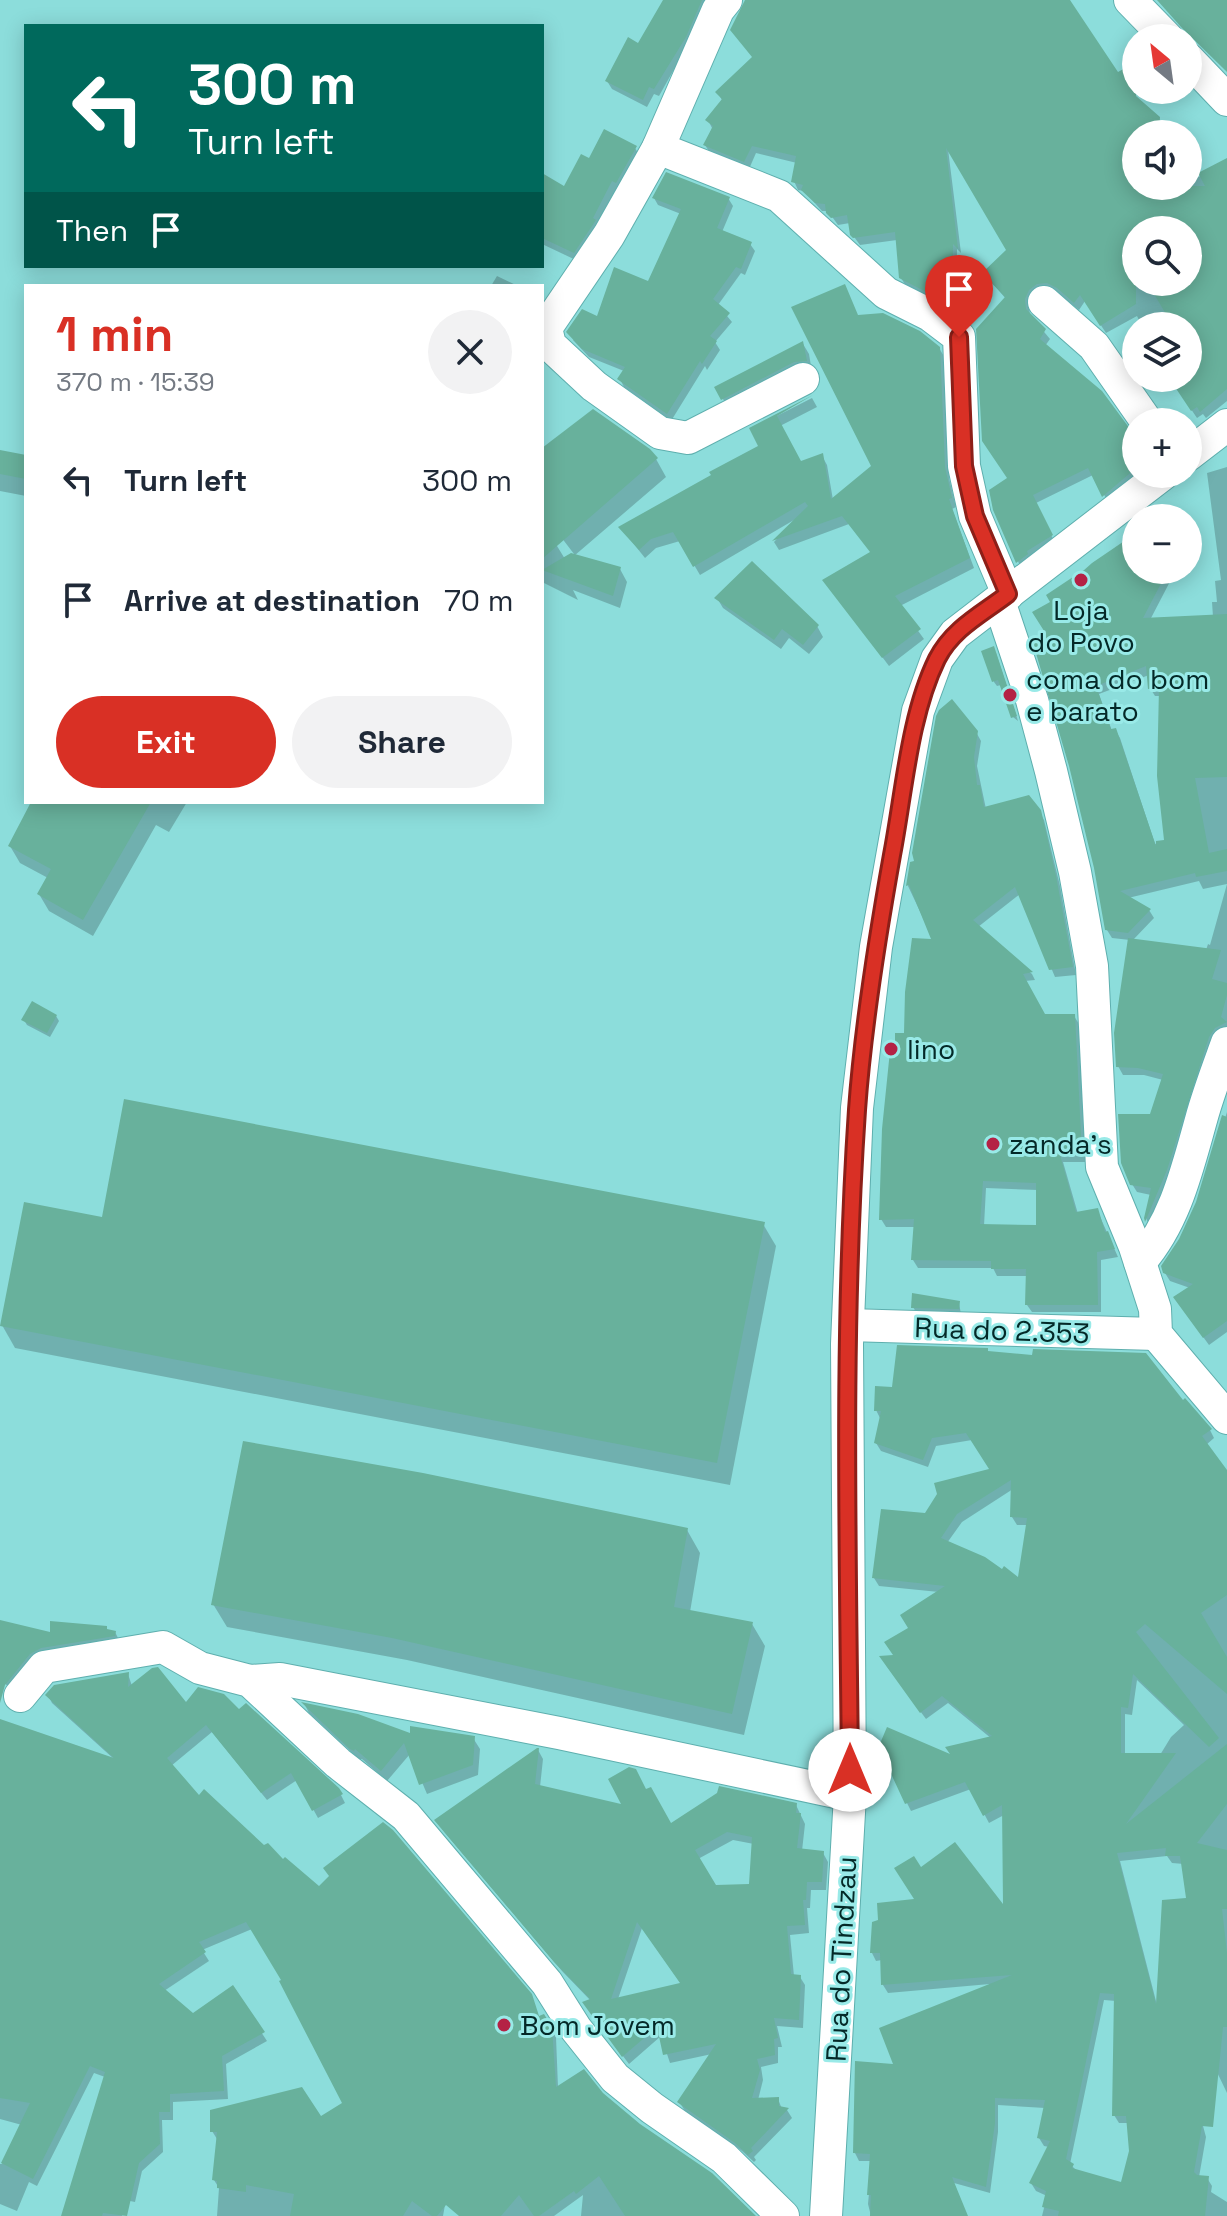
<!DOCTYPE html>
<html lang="en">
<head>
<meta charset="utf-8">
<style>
	body { margin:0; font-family:"Space Grotesk",sans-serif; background:#f2f2f3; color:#1f2937; height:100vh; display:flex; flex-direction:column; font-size:30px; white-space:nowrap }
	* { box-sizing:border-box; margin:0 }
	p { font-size:26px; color:#747a83 }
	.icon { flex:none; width:44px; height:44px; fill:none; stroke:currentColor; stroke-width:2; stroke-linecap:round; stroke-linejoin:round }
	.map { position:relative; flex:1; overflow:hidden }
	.drawer { position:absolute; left:24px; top:284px; width:520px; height:520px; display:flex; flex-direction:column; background:#fff; border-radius:0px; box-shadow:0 4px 20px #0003 }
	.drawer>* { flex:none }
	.hud { position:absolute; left:24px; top:24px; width:520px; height:244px; border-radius:0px; box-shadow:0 4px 20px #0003; background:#00695c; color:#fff; overflow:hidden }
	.needle { width:52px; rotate:331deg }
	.fabs { position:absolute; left:1122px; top:24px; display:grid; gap:16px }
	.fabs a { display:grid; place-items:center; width:80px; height:80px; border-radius:50%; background:#fff; box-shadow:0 4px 20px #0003; font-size:40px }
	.pin { position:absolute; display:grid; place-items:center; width:68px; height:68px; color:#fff; margin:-82px -34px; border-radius:50% 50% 50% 0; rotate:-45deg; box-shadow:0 0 8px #0007 }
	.pin .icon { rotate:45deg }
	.me { position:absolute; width:88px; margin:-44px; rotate:0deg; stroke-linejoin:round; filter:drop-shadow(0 0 6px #0008) }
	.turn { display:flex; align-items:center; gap:28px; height:168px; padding:0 32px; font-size:36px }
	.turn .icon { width:104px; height:104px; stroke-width:2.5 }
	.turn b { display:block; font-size:56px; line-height:68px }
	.then { display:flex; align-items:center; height:76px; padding:0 32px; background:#0003; gap:16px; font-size:30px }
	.round { display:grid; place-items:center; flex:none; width:84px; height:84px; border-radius:42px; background:#f2f2f3 }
	.overview { display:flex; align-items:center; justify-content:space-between; height:136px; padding:0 32px }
	h1 { font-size:48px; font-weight:700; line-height:60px; color:#d93025 }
	.action { display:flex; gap:16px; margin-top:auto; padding:16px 32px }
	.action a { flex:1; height:92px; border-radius:48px; background:#d93025; color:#fff; font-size:32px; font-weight:700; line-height:92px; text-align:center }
	.action a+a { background:#f2f2f3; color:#1f2937 }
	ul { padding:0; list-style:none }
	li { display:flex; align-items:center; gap:24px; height:120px; padding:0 32px }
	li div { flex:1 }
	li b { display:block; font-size:30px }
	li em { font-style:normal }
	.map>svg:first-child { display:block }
	.shadow { fill:#0003; fill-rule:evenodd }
	.building { fill:#68b19c; fill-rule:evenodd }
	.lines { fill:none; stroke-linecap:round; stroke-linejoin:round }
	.street-casing { stroke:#5eafae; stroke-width:34 }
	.street { stroke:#fff; stroke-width:32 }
	.route-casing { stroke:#8d1f18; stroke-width:20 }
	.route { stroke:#d93025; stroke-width:14 }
	.poi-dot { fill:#b42245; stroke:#99eae8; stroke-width:3 }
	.labels { text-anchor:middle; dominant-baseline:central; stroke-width:6; stroke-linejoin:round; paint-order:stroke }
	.poi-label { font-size:28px; fill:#042928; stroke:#99eae8; text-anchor:start }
	.street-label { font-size:28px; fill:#042928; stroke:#99eae8 }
</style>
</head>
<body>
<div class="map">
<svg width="1227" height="2216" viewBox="0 0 1227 2216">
	<rect width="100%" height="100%" fill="#8cdddb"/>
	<g class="shadow">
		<path d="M665,0H713L659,96L654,94L647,107L612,89L607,81L639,46Z"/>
		<path d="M746,0H1053L1128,90L1158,118L1163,127L1162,134H1136V186H1188V182L1227,163V401L1206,418L1203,414L1197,418L1174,384L1166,388L1160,378H1188V326H1142L1137,316L1106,333L1085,301L1079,310L1055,291L1029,307L1030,315L1050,339L1045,346L1136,439V474H1143L1107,500L1093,475L1036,503L1053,539L1022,570L995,510L1010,479L1006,299L984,273L1008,250L948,149L961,253L957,249L956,314L906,286L901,278L897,240L860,245L852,234L850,223L838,225L828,211H822L804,191L798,190L794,181L797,163L756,153L749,169L710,153L705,145L712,128L708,120L722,100L718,93L754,58L732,30ZM1136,230H1188V282H1136Z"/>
		<path d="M635,148L641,158L580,262L542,244V220L590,161Z"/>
		<path d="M654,198H728L733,206L722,232L750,244L755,251L745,275L741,273L718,305L732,322L715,342L720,350L707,370L705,366L671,421L624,387L620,379L624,371L589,357L573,340L598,319L649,284L681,214L658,205Z"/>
		<path d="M497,276L518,286H491Z"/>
		<path d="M858,317L939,348L945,358L949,478L956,507L952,509L974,568L900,606L924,639L889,666L825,581L872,553L849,524L779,550L774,542L794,520L700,575L680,541L656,548L645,558L621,528L761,447L751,429L812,398L817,407L780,426L801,464L822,456L827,465L833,500L873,466Z"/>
		<path d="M803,344L809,354L812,372L729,410L717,388Z"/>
		<path d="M542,450L656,459L666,477L574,556L620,569L627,582L620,608L573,590L578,600L542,582V538L557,546L565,559L574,554L542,512Z"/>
		<path d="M0,452L26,457V496L0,491Z"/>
		<path d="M1227,467V1033L1150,1227L1146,1218L1151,1195L1137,1192L1132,1184L1163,1080L1144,1075H1123L1118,1066L1130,940L1112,938L1107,930L1048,635L1053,602L1074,582L1136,536V570H1176L1150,620L1213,617L1212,602H1217L1215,581L1221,580L1207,473ZM1149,675L1150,688L1155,696H1161L1166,841L1155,844L1120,738L1115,730L1112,731L1099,694ZM1199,881L1203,889L1227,884L1210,945L1208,944L1206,950L1133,940L1154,918L1149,910L1128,898Z"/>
		<path d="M717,598L817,626L823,637L809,654L789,638L781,649L723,608Z"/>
		<path d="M984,652L996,653L1018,721L1013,717L1001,685L997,686L994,682Z"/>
		<path d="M976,732L981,741L977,766L986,809L1039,811L1044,820L1060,886L1076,975L1055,977L1020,894L978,927L1032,974L1035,980L1025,981L1044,1016H1074L1079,1024L1086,1162H1063L1078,1214L1097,1210L1118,1257L1101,1260V1312H1032L1027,1305L1028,1276H997L993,1268H918L913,1260L916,1227H886L881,1219L906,1035L934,941L908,886L912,864L916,862ZM986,1188L1038,1190V1227L984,1226Z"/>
		<path d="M34,802H187L169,832L156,825L93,936L49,911L39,894L48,878L20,863L10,846Z"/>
		<path d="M56,1016L59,1021L50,1037L27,1025L24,1020Z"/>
		<path d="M1227,1112V1332L1209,1345L1180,1305L1190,1288L1170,1281L1165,1273L1198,1202Z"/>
		<path d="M103,1219L763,1224L776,1246L730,1485L15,1348L2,1325Z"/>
		<path d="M959,1303L961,1314L916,1312L913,1307Z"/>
		<path d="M988,1353L1183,1402L1210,1430L1214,1438L1206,1445L1227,1474V2093L1192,2020L1176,2026L1206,2137L1199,2177L1207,2178L1212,2186L1211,2192L1227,2202V2216H1042L1047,2196L1036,2191L1031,2183L1049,2147L1044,2146L1039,2138L1045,2108L998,2105V2132L990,2193L954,2183L967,2216H871L868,2204L872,2161H859L855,2153L896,2066L990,1984L888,1993L883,1985L882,1960L876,1961L872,1953L917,1901L921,1870L1005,1910L1004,1815L989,1823L971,1789L911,1811L892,1773H877L873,1765L888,1730L953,1758L992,1739L948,1703L926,1719L886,1665L896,1657L910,1629L939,1592L879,1586L874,1578L926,1515L992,1470L972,1440L936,1446L928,1467L881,1451L876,1443L881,1420L876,1410L894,1389ZM1013,1489L1012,1517L1017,1525H1028L1020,1581L947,1543L962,1522ZM1137,1680L1184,1725L1171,1737L1160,1755H1125V1714L1132,1715ZM1167,1856L1172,1863L1184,1864L1189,1900L1157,2005L1120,1861ZM1104,2000L1116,2001L1114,2115L1119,2123H1129L1131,2151L1123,2184L1077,2171L1070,2164Z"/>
		<path d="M687,1530L700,1553L690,1612L752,1624L765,1646L744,1735L407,1660L227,1627L213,1604Z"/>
		<path d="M0,1622L52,1634L115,1632L119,1640L11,1689L0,1679Z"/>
		<path d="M128,1674L132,1686L185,1705L239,1712L338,1789L345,1803L318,1818L297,1780L267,1800L212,1732L171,1766L199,1798L319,1889L540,2026L543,2016L556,2037L558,2087L601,2094L753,2216H581L583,2195L554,2216H475L453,2161L443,2216H217L219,2188L214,2180L217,2139L212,2131L320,2119L345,2104L284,1981L252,1929L202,1950L209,1961L164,1991L193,2015L232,1988L267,2041L226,2064L228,2099L173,2102V2120H162L163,2152L142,2171L135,2202L125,2200L122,2216H63L105,2077L94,2073L37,2186L29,2182L17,2211L0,2204V2164H2L22,2125L0,2119V1767L115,1760L52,1703L48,1695Z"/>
		<path d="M305,1705L411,1736L473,1738L480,1749L478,1775L427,1794L410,1754L387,1781L362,1759H359L309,1713Z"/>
		<path d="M538,1750L543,1759L540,1787L625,1807L646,1791L670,1826L796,1805L805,1824L802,1851L823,1853L828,1862L826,1890H811L810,1908H807L809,1933L790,1935L794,1976L800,1977L805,1985L803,2028L777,2026L782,2047H778V2063L761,2067L763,2080L758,2100L778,2099L782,2109L787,2110L792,2118L754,2157L756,2160L754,2162L742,2151L685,2111L680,2103L712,2054L670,2063L661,2036L629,2064L589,2011L591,2001L562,1971L442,1829ZM733,1840L754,1844L751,1886L715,1887L698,1859ZM642,1928L682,1985L618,1999Z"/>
	</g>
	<g class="building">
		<path d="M663,0H702L686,37L654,89L649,87L643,100L605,81L628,37L638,43Z"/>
		<path d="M745,0H1070L1118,72L1136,62V96L1160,117L1159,134H1136V186H1205L1198,173L1227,158V389L1200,412L1197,407L1191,411L1169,378H1188V326H1173L1147,282H1188V230H1136V304L1100,326L1080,295L1074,303L1057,288L1047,283L1037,284L1029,290L1025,299L1026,309L1046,329L1040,339L1102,391L1136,437V468L1102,497L1088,468L1033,495L1053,535L1027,551L1028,554L1016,563L993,510L989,490L1007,478L982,441L976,329L1005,297L982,273L1006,250L946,148L958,249L953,244L952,308L938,298L899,278L895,232L853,238L850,235L847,215L831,218L826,213L825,204L815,203L801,190L803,185L791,182L796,156L752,146L744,162L703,145L713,126L705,120L722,99L715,92L752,57L730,30Z"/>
		<path d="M1157,0H1227V72L1182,28Z"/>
		<path d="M604,129L637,146L616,183L612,181L593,218L596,220L574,253L542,238V173L564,186L581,154L589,158Z"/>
		<path d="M666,172L730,197L717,228L752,242L741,269L736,267L713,299L730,313L710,336L717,341L702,364L700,361L667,414L617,379L625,367L582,349L566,332L582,309L597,316L614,267L648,281L681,209L652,198Z"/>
		<path d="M845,284L858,315L883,313L920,331L940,347L945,467L952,498L949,499L970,558L895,596L921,629L882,658L822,580L870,552L842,516L772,541L808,506L805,502L693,567L673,532L651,539L639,550L618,527L711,475L709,472L758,446L749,428L813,395L777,416L801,461L823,453L831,499L871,466L791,307Z"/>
		<path d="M803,341L807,361L794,362L721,400L714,387Z"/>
		<path d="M593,409L650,449L658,458L542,559V448Z"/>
		<path d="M0,450L26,455V479L0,474Z"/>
		<path d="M1136,533V570H1168L1143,618L1227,614V777L1195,778L1209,853L1227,849V871L1196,877L1195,873L1120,891L1151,909L1128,933L1105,930L1094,868L1069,766L1033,643L1046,634L1032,612L1050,602L1046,595L1073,577L1074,579L1092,563ZM1146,666L1148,689L1159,688L1157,776L1164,840L1156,841V846L1116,728L1111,729L1096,686Z"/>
		<path d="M571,553L621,567L613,596L542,570Z"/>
		<path d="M752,561L819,625L803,645L782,629L774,640L714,598Z"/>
		<path d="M994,646L1017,716L1011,718L998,680L992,682L981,651Z"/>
		<path d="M952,699L978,731L974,757L977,785H980L984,807L1029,795L1041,810L1056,876L1073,967L1049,970L1015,887L973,920L1033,972L1023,974L1045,1014H1075L1082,1155H1060L1076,1212L1098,1208L1105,1232L1108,1231L1115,1249L1097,1252L1098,1305H1025L1026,1269H991V1261L911,1260L914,1219L879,1220L882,1129L891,1041H895V1033H904L905,992L912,938L931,939L909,885L906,886L910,862L914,861L912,853L936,716L939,710ZM983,1181L1036,1183V1225L980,1224Z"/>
		<path d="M31,802H151L83,920L37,894L51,869L8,846Z"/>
		<path d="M1128,938L1221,950L1212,979L1227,983V995L1221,1017L1227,1022L1215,1028L1209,1037L1167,1170L1145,1222L1144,1218L1151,1188L1130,1185L1121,1163L1118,1114H1150L1163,1074L1138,1068L1116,1067L1114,1033Z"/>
		<path d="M32,1001L57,1015L47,1033L21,1020Z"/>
		<path d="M124,1099L765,1222L717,1463L0,1326L24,1202L102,1217Z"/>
		<path d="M1222,1115L1227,1117V1321L1203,1338L1173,1297L1193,1284L1163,1273L1161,1266L1179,1239L1196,1202Z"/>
		<path d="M912,1293L960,1301L959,1309L911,1308Z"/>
		<path d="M897,1345L988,1348V1351L1032,1355L1033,1349L1146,1353L1183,1400L1185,1398L1212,1429L1202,1436L1227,1470V1595L1201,1613L1227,1657V1694L1145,1624L1136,1632L1219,1738L1209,1747L1133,1674L1128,1708L1121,1707V1753H1176L1126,1824L1227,1744V1804L1197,1843L1227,1850V1909H1222L1227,1953V2027H1223L1213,2127L1202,2126L1194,2172L1197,2175L1209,2176L1205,2216H1058L1059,2211L1042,2207L1046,2191L1029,2183L1050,2141L1037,2138L1045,2100L995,2098V2123L986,2187L952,2177L968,2216H870L871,2195H867L870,2154L853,2153L855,2061L893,2064L879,2028L1012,1975L881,1985L880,1953H870L872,1922L878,1920L877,1903L914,1899L894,1868L914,1856L921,1867L955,1842L1003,1904L1002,1805L983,1816L965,1782L905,1804L887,1765H871L887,1727L950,1754L945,1747L992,1736L942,1696L920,1713L879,1656L893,1655L884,1642L908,1628L900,1615L945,1586L872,1578L881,1509L925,1513L937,1494L934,1483L989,1469L966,1433L932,1438L923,1460L874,1443L881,1411H874L875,1386L892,1387ZM1011,1480L1010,1517L1027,1518L1018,1577L1004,1566L1002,1569L985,1557L941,1538L957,1514ZM1166,1848L1165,1856H1180L1186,1898L1162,1900L1156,2004L1117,1853ZM1100,1993L1114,1994L1112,2116H1126L1129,2151L1121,2182L1072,2168L1074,2164L1066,2159Z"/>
		<path d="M243,1441L423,1473L688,1528L674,1607L753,1622L732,1714L392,1638L211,1605Z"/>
		<path d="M0,1620L50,1632V1621L107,1626V1629L116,1631L115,1636L41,1648L30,1654L5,1685L0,1703Z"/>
		<path d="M158,1667L186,1702L198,1687L224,1694L239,1709L246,1703L339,1788L343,1794L312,1811L291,1773L261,1793L206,1725L167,1758L199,1795L204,1789L264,1845L268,1843L283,1859L285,1857L319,1886L329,1876L323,1868L383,1822L393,1830L532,1994L539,2016L544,2014L552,2027L556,2087L584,2069L603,2093L640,2124L712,2173L756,2216H625L599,2176L576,2194L574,2191L539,2216H534L519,2195L501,2216H459L446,2205L437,2216H432L412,2201L403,2216H290L294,2194L246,2185V2192L217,2188V2181L212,2180L217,2132H210V2110L302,2087L321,2116L342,2103L279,1981L281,1980L246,1922L199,1942L206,1952L159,1984L193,2013L233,1985L265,2032L222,2056L224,2091L170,2094V2112H159L160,2144L139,2163L127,2216L103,2213L102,2216H61L105,2072L90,2066L33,2179L1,2163L30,2103L0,2098V1719L114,1758L45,1695L54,1685L129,1672L128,1687L152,1668Z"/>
		<path d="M301,1702L358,1714L410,1733V1726L475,1736L473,1765L419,1785L404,1743L381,1771L355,1749L354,1751L350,1749Z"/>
		<path d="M537,1748H539L535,1784L621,1804L608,1779L629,1767L636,1769L646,1789L651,1787L671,1823L717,1793L719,1786L797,1803L796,1813H801L797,1848L824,1851L822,1882H807L806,1900H803L805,1925L787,1926L791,1974L801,1975L799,2020L774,2018L778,2038L774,2039L775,2055L757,2059L760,2070L752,2098L779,2097V2106L789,2108L751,2148L753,2151L748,2155L735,2143L677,2102L716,2044L663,2055L657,2027L622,2057L582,2002L590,1999L554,1962L434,1820ZM727,1832L752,1837L749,1884L716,1885L695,1850ZM637,1922L680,1983L611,1999Z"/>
	</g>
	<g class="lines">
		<g class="street-casing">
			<g id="street">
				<path d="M726,0L718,10L658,148L609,235L546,328L550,345L594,386L660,433L688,438L803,379"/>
				<path d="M1130,0L1167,38"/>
				<path d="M1188,59L1227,100"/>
				<path d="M658,148L779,196L886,293L930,315L959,337L964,466L975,516L1008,594"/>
				<path d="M1044,302L1094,346L1147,422"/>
				<path d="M1188,455L1227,425"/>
				<path d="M999,601L1032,700L1051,771L1075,872L1092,966L1102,1167L1135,1247L1155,1309L1156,1334L1227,1418"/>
				<path d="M1140,1262C1175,1222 1187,1170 1201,1120C1208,1094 1218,1068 1227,1043"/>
				<path d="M848,1325L1156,1334"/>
				<path d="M250,1681L280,1679L559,1733L850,1795"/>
				<path d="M20,1696L44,1667L163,1647L200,1668L250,1681L338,1763L406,1816L547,1983L576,2029L615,2078L652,2108L724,2158L783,2216"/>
				<path d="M826,2216L850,1795L847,1344L857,1108L876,947L918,711L937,659L955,634L1163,474"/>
			</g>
		</g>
		<use href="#street" class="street"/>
	</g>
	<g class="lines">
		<g class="route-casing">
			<path id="route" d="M850,1770C848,1550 842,1330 857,1110C863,1025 877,939 892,855C904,793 909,716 937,659C953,628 982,614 1008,594L975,516L964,466L959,337"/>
		</g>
		<use href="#route" class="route"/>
	</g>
	<g class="poi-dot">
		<circle cx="1081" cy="580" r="8"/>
		<circle cx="1010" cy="695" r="8"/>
		<circle cx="891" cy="1049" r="8"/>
		<circle cx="993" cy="1144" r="8"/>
		<circle cx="504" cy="2025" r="8"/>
	</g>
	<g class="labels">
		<g class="poi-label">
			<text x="1081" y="610" text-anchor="middle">Loja<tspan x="1081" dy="32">do Povo</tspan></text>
			<text x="1026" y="679">coma do bom<tspan x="1026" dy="32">e barato</tspan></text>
			<text x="907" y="1049">lino</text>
			<text x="1009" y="1144">zanda's</text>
			<text x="520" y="2025">Bom Jovem</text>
		</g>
		<g class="street-label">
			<text transform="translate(1002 1330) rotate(2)">Rua do 2.353</text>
			<text transform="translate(841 1959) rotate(-87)">Rua do Tindzau</text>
		</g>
	</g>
</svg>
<div class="fabs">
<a><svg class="needle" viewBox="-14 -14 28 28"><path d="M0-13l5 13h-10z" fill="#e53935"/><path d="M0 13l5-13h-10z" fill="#747a83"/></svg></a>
<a><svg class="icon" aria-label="sound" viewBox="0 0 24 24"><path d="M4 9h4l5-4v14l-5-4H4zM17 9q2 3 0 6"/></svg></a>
<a><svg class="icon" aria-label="search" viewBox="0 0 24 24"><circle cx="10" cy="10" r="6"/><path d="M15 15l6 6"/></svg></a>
<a><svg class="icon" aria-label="layers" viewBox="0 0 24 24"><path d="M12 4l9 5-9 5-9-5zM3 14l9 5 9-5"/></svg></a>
<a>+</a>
<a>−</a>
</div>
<div class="pin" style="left:959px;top:337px;background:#d93025"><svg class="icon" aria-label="arrive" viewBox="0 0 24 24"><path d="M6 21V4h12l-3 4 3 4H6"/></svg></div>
<svg class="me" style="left:850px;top:1770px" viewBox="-20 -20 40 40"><circle r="19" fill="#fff"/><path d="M0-13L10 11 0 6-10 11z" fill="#d93025"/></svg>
<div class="hud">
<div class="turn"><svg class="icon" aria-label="left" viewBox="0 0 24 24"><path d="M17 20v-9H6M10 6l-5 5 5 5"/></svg><div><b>300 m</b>Turn left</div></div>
<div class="then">Then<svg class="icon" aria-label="arrive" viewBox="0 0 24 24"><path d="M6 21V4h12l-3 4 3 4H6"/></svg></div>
</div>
<section class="drawer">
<div class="overview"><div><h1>1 min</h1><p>370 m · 15:39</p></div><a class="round"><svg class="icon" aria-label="close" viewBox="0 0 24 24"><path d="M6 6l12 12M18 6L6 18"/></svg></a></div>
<ul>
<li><svg class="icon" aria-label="left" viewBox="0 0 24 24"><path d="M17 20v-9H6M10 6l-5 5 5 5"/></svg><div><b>Turn left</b></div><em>300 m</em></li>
<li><svg class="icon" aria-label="arrive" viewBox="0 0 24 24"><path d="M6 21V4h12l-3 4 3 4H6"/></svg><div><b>Arrive at destination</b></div><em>70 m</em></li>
</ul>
<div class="action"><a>Exit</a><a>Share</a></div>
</section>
</div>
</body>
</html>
